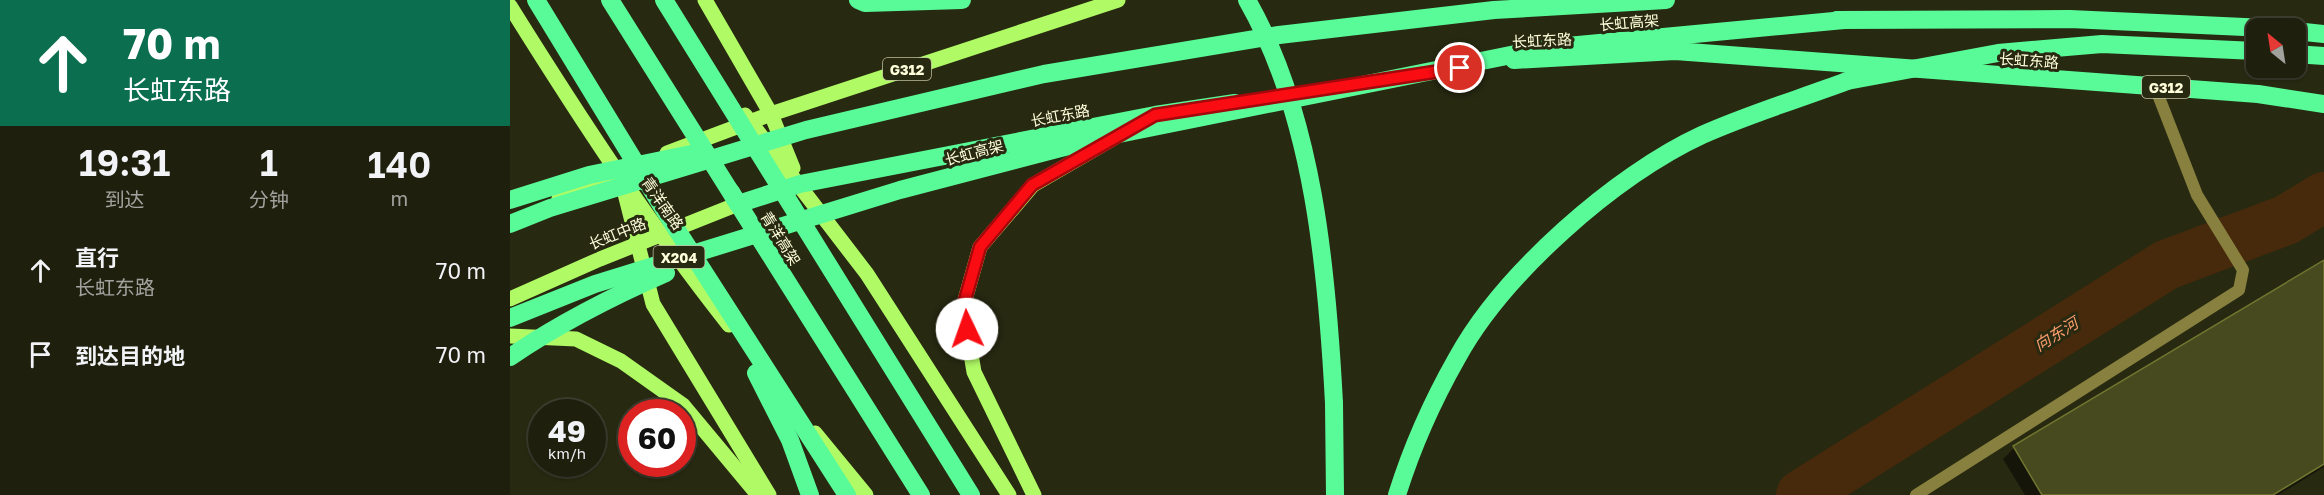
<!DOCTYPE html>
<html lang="zh">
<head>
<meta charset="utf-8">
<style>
	body { margin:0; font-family:"Golos Text","Noto Sans SC",sans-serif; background:#262716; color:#f1f3f6; height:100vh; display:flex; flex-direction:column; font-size:22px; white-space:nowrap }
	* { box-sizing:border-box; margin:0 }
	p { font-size:20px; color:#a1a29d }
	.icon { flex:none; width:33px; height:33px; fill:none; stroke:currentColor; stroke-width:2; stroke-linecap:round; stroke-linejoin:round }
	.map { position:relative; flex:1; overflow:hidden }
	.details { display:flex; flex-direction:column; background:#1e1f0d; width:510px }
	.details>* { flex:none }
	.banner { background:#0b6e4f; color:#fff; overflow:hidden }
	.needle { width:39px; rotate:330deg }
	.controls { position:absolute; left:1736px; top:18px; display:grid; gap:12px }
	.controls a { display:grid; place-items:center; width:60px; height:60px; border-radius:12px; background:#1e1f0d; box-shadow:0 2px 4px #0004,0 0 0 2px #3c3d2e; font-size:30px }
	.speed { position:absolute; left:18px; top:399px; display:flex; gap:12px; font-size:30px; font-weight:700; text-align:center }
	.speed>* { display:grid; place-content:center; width:78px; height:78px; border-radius:50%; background:#1e1f0d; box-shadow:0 2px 4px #0004,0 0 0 2px #3c3d2e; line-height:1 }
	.speed small { font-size:15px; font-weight:400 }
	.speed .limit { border:9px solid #d22; background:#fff; color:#111 }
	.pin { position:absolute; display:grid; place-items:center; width:51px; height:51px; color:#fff; margin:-26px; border:3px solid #fff; border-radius:50%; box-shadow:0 2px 6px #0007 }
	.me { position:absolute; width:66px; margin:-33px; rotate:357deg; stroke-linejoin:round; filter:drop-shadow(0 0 4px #0008) }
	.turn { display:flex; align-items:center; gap:21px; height:126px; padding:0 24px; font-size:27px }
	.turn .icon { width:78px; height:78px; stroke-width:2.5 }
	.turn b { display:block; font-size:42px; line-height:51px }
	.eta { display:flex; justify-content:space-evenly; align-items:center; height:102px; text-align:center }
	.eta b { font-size:36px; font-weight:600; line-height:42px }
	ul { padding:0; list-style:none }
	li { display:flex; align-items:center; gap:18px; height:84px; padding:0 24px }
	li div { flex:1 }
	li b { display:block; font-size:22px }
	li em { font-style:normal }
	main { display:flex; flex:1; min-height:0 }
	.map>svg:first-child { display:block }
	.shadow { fill:#0007 }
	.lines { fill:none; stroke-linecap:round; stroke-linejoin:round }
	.river { stroke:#472a0c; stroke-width:50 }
	.building { fill:#474a1e; stroke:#707530; stroke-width:1.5 }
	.street { stroke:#87803e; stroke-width:12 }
	.primary { stroke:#b0fb65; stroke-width:15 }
	.highway { stroke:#59fb99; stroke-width:18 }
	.highway-bridge { stroke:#59fb99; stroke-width:18 }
	.route-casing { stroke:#a2080c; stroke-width:15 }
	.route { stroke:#f90c12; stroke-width:10 }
	.labels { text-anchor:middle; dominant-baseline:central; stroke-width:6; stroke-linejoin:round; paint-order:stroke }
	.shield { fill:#282911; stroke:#bebe9e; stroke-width:1.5 }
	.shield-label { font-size:14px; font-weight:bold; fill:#fefedb }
	.street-label { font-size:15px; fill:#fefedb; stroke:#282911 }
	.water-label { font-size:16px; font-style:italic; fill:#fb9c6c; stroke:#282911 }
</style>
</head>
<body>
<main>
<section class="details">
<div class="banner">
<div class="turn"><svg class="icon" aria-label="ahead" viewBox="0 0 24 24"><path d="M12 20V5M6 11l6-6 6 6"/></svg><div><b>70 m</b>长虹东路</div></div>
</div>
<div class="eta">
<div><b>19:31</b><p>到达</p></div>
<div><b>1</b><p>分钟</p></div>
<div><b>140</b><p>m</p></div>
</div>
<ul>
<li><svg class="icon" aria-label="ahead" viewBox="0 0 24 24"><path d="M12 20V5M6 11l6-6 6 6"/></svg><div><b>直行</b><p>长虹东路</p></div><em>70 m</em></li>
<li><svg class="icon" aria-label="arrive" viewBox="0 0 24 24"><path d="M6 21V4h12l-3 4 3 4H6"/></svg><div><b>到达目的地</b></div><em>70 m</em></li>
</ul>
</section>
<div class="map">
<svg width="1814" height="495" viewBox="0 0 1814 495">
	<rect width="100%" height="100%" fill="#282911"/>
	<path class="shadow" d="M1814,262V467L1768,495H1515L1493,459L1504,448Z"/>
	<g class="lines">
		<path class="river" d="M1291,495L1656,265L1776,220L1814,197"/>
	</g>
	<path class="building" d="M1814,260V464L1763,495H1532L1503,446Z"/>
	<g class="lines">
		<path class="street" d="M1406,495L1729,290L1733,270L1687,195L1645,87"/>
		<g class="primary">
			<path d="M195,0L261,114L283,168"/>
			<path d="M0,6C68,115 139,224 219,325"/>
			<path d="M235,115L357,274L499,495"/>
			<path d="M157,153L261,114L608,0"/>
			<path d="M112,182L143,304L259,495"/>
			<path d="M49,198L104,175"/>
			<path d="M0,299L90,259L228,204"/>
			<path d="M0,336L66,339L111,361L173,405L248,495"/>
			<path d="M305,433L356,495"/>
			<path d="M524,495L464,372L453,307L470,247L523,185L604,138"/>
		</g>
		<g class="highway">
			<path d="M348,0L355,3L452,0"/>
			<path d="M1327,20L1560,19L1756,28"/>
			<path d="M1785,31L1814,34"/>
			<path d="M1785,54L1814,56"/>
			<path d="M1004,60L1165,51L1748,94L1814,104"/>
			<path d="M221,192L228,204L290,184L645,115L725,103"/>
			<path d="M824,403L825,495"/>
			<path d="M887,495C902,447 922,402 947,358C993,274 1105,175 1192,135C1239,114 1289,99 1337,81"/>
		</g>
		<g class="highway-bridge">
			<path d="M26,0L156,213L337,495"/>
			<path d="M100,0L411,495"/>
			<path d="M154,0L461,495"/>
			<path d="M737,0C804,117 817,271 824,403"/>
			<path d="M1337,81L1488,53L1592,44L1746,51"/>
			<path d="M0,200L79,175L186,153"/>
			<path d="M0,224L40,208L296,130L534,74L769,35L984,10L1156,0"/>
			<path d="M0,318L85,284L390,190L589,138L1036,48L1334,20H1327"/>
			<path d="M0,357C50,323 101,297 156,273"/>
			<path d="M246,373L280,440L300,495"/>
		</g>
	</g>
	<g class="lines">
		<g class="route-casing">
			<path id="route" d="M457,329L453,307L470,247L522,185L645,115L950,68"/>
		</g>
		<use href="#route" class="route"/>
	</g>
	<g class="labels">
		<g class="shield">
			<rect x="373" y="58" width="48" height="22" rx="4.5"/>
			<rect x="1632" y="76" width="48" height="22" rx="4.5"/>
			<rect x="143.5" y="246" width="51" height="22" rx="4.5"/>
		</g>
		<g class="shield-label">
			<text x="397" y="69">G312</text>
			<text x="1656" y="87">G312</text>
			<text x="169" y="257">X204</text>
		</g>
		<g class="street-label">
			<text transform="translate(1119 22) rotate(-5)">长虹高架</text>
			<text transform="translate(1032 40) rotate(-3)">长虹东路</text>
			<text transform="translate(1519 60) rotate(4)">长虹东路</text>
			<text transform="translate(550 115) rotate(-11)">长虹东路</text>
			<text transform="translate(464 152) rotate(-15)">长虹高架</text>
			<text transform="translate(153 203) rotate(55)">青洋南路</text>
			<text transform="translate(107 233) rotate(-22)">长虹中路</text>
			<text transform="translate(271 238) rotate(58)">青洋高架</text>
		</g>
		<g class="water-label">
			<text transform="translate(1546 334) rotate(-32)">向东河</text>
		</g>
	</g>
</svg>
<div class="controls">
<a><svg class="needle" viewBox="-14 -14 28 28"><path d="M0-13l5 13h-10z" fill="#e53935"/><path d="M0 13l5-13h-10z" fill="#a1a29d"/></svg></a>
</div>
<div class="speed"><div>49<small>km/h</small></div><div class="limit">60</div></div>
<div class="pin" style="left:950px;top:68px;background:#d93025"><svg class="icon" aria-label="arrive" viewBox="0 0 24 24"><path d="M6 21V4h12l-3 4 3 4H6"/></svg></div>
<svg class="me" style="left:457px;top:329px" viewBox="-20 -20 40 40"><circle r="19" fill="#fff"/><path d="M0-13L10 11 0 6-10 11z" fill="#f90c12"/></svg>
</div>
</main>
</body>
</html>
